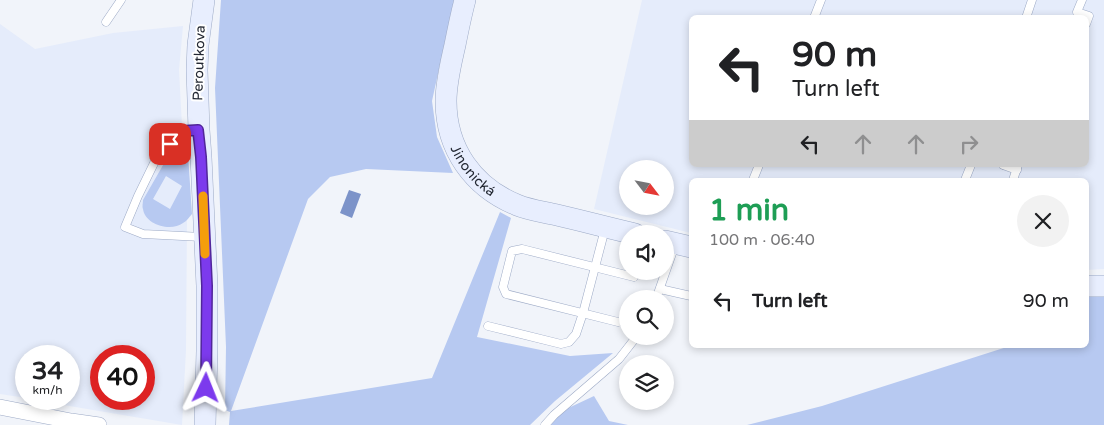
<!DOCTYPE html>
<html lang="en">
<head>
<meta charset="utf-8">
<style>
	body { margin:0; font-family:"Varela Round",sans-serif; background:#f2f2f2; color:#202124; height:100vh; display:flex; flex-direction:column; font-size:19px; white-space:nowrap }
	* { box-sizing:border-box; margin:0 }
	p { font-size:16px; color:#757577 }
	.icon { flex:none; width:28px; height:28px; fill:none; stroke:currentColor; stroke-width:2; stroke-linecap:round; stroke-linejoin:round }
	.map { position:relative; flex:1; overflow:hidden }
	.details { position:absolute; left:689px; top:178px; width:400px; height:170px; display:flex; flex-direction:column; background:#fff; border-radius:8px; box-shadow:0 2px 8px #0003 }
	.details>* { flex:none }
	.top-card { position:absolute; left:689px; top:15px; width:400px; height:152px; border-radius:8px; box-shadow:0 2px 8px #0003; background:#fff; color:#202124; overflow:hidden }
	.needle { width:32px; rotate:122deg }
	.fabs { position:absolute; left:619px; top:160px; display:grid; gap:10px }
	.fabs a { display:grid; place-items:center; width:55px; height:55px; border-radius:50%; background:#fff; box-shadow:0 2px 8px #0003; font-size:25px }
	.speed { position:absolute; left:15px; top:345px; display:flex; gap:10px; font-size:25px; font-weight:700; text-align:center }
	.speed>* { display:grid; place-content:center; width:65px; height:65px; border-radius:50%; background:#fff; box-shadow:0 2px 8px #0003; line-height:1 }
	.speed small { font-size:12px; font-weight:400 }
	.speed .limit { border:8px solid #d22; background:#fff; color:#111 }
	.pin { position:absolute; display:grid; place-items:center; width:42px; height:42px; color:#fff; margin:-21px; border-radius:10px; box-shadow:0 2px 8px #0006 }
	.me { position:absolute; width:55px; margin:-28px; rotate:2deg; stroke-linejoin:round; filter:drop-shadow(0 0 4px #0008) }
	.turn { display:flex; align-items:center; gap:18px; height:105px; padding:0 20px; font-size:22px }
	.turn .icon { width:65px; height:65px; stroke-width:2.5 }
	.turn b { display:block; font-size:35px; line-height:42px }
	.lanes { display:flex; align-items:center; height:48px; padding:0 20px; background:#0003; justify-content:center; gap:25px; direction:ltr }
	.lanes .off { opacity:.35 }
	.round { display:grid; place-items:center; flex:none; width:52px; height:52px; border-radius:26px; background:#f2f2f2 }
	.overview { display:flex; align-items:center; justify-content:space-between; height:85px; padding:0 20px }
	h1 { font-size:30px; font-weight:700; line-height:38px; color:#1e9e55 }
	ul { padding:0; list-style:none }
	li { display:flex; align-items:center; gap:15px; height:75px; padding:0 20px }
	li div { flex:1 }
	li b { display:block; font-size:19px }
	li em { font-style:normal }
	.map>svg:first-child { display:block }
	.built { fill:#e5ecfb; fill-rule:evenodd }
	.green { fill:#b7c9f1; fill-rule:evenodd }
	.water { fill:#7c93c9 }
	.lines { fill:none; stroke-linecap:round; stroke-linejoin:round }
	.lane-casing { stroke:#9daac6; stroke-width:9 }
	.street-casing { stroke:#9daac6; stroke-width:16 }
	.secondary-casing { stroke:#9daac6; stroke-width:22 }
	.lane { stroke:#fff; stroke-width:8 }
	.street { stroke:#fff; stroke-width:15 }
	.secondary { stroke:#e8eefe; stroke-width:21 }
	.route-casing { stroke:#51269a; stroke-width:12 }
	.route { stroke:#7c3aed; stroke-width:9 }
	.slow { stroke:#f59e0b; stroke-width:9 }
	.labels { text-anchor:middle; dominant-baseline:central; stroke-width:4; stroke-linejoin:round; paint-order:stroke }
	.street-label { font-size:14px; fill:#232833; stroke:#fff }
</style>
</head>
<body>
<div class="map">
<svg width="1104" height="425" viewBox="0 0 1104 425">
	<rect width="100%" height="100%" fill="#f1f4fa"/>
	<g class="built">
		<path d="M642,0H1104V269L1086,270V180H691V233L594,209ZM691,18H1086V165H691ZM628,169H665V206H628Z"/>
		<path d="M0,24L35,49L113,33L183,26L179,70L187,220L186,350L182,425L28,399H69V356H26V398L0,394ZM101,356H144V399H101Z"/>
	</g>
	<g class="green">
		<path d="M221,0H454L432,101L437,137L453,173L366,169L330,177L308,199L231,411L432,378L500,212L511,218L477,337L570,356L613,353L555,401L530,425H229L230,412L225,410L226,347L215,88Z"/>
		<path d="M176,148L183,149L188,154L192,214C189,217 187,221 183,223C171,232 145,225 143,209C142,207 143,202 143,200L170,153ZM166,176L182,186L170,209L153,199Z"/>
		<path d="M1086,296L1104,297V425H747L822,406L1013,345H1086Z"/>
		<path d="M594,396L609,421L628,425H551L562,411Z"/>
	</g>
	<path class="water" d="M349,190L361,194L352,218L340,213Z"/>
	<g class="lines">
		<g class="lane-casing">
			<g id="lane">
				<path d="M1082,0L1077,12L1089,16L1086,24"/>
				<path d="M814,18L821,0"/>
				<path d="M1026,18L1032,0"/>
				<path d="M106,22L121,0"/>
				<path d="M198,130L182,131L157,157L138,196L125,227L143,234L202,237"/>
				<path d="M1003,165L1017,170"/>
				<path d="M753,180L759,165"/>
				<path d="M965,180L971,165"/>
				<path d="M1013,180L1018,165"/>
				<path d="M660,289L691,296"/>
				<path d="M656,299L675,245"/>
				<path d="M618,322L506,294L503,287L512,251L522,249L634,277"/>
				<path d="M488,326L561,344L569,342L576,334L583,313L605,229"/>
				<path d="M545,425L554,415L619,359L637,336"/>
			</g>
		</g>
		<g class="street-casing">
			<path id="street" d="M0,407L71,421L99,425"/>
		</g>
		<g class="secondary-casing">
			<g id="secondary">
				<path d="M204,0L198,45L197,70L199,130L201,157L207,286V351L205,425"/>
				<path id="s1" d="M465,0C461,15 458,30 455,45C451,63 446,82 446,101C446,149 473,187 517,205C529,210 544,212 557,215C583,221 609,228 635,234"/>
				<path d="M665,241L691,247"/>
				<path d="M1086,286H1104"/>
			</g>
		</g>
		<use href="#lane" class="lane"/>
		<use href="#street" class="street"/>
		<use href="#secondary" class="secondary"/>
	</g>
	<g class="lines">
		<g class="route-casing">
			<path id="route" d="M170,144L182,131L198,130L201,157L207,286L206,388"/>
		</g>
		<use href="#route" class="route"/>
		<path class="slow" d="M203,196L205,254"/>
	</g>
	<g class="labels">
		<g class="street-label">
			<text transform="translate(199 63) rotate(-88)">Peroutkova</text>
			<text stroke="none"><textPath href="#s1" startOffset="180">Jinonická</textPath></text>
		</g>
	</g>
</svg>
<div class="fabs">
<a><svg class="needle" viewBox="-14 -14 28 28"><path d="M0-13l5 13h-10z" fill="#e53935"/><path d="M0 13l5-13h-10z" fill="#757577"/></svg></a>
<a><svg class="icon" aria-label="sound" viewBox="0 0 24 24"><path d="M4 9h4l5-4v14l-5-4H4zM17 9q2 3 0 6"/></svg></a>
<a><svg class="icon" aria-label="search" viewBox="0 0 24 24"><circle cx="10" cy="10" r="6"/><path d="M15 15l6 6"/></svg></a>
<a><svg class="icon" aria-label="layers" viewBox="0 0 24 24"><path d="M12 4l9 5-9 5-9-5zM3 14l9 5 9-5"/></svg></a>
</div>
<div class="speed"><div>34<small>km/h</small></div><div class="limit">40</div></div>
<div class="pin" style="left:170px;top:144px;background:#d93025"><svg class="icon" aria-label="arrive" viewBox="0 0 24 24"><path d="M6 21V4h12l-3 4 3 4H6"/></svg></div>
<svg class="me" style="left:206px;top:388px" viewBox="-20 -20 40 40"><path d="M0-17L14 15 0 8-14 15z" fill="#7c3aed" stroke="#fff" stroke-width="4"/></svg>
<div class="top-card">
<div class="turn"><svg class="icon" aria-label="left" viewBox="0 0 24 24"><path d="M17 20v-9H6M10 6l-5 5 5 5"/></svg><div><b>90 m</b>Turn left</div></div>
<div class="lanes"><svg class="icon" aria-label="left" viewBox="0 0 24 24"><path d="M17 20v-9H6M10 6l-5 5 5 5"/></svg><svg class="icon off" aria-label="ahead" viewBox="0 0 24 24"><path d="M12 20V5M6 11l6-6 6 6"/></svg><svg class="icon off" aria-label="ahead" viewBox="0 0 24 24"><path d="M12 20V5M6 11l6-6 6 6"/></svg><svg class="icon off" aria-label="right" viewBox="0 0 24 24"><path d="M7 20v-9h11M14 6l5 5-5 5"/></svg></div>
</div>
<section class="details">
<div class="overview"><div><h1>1 min</h1><p>100 m · 06:40</p></div><a class="round"><svg class="icon" aria-label="close" viewBox="0 0 24 24"><path d="M6 6l12 12M18 6L6 18"/></svg></a></div>
<ul>
<li><svg class="icon" aria-label="left" viewBox="0 0 24 24"><path d="M17 20v-9H6M10 6l-5 5 5 5"/></svg><div><b>Turn left</b></div><em>90 m</em></li>
</ul>
</section>
</div>
</body>
</html>
